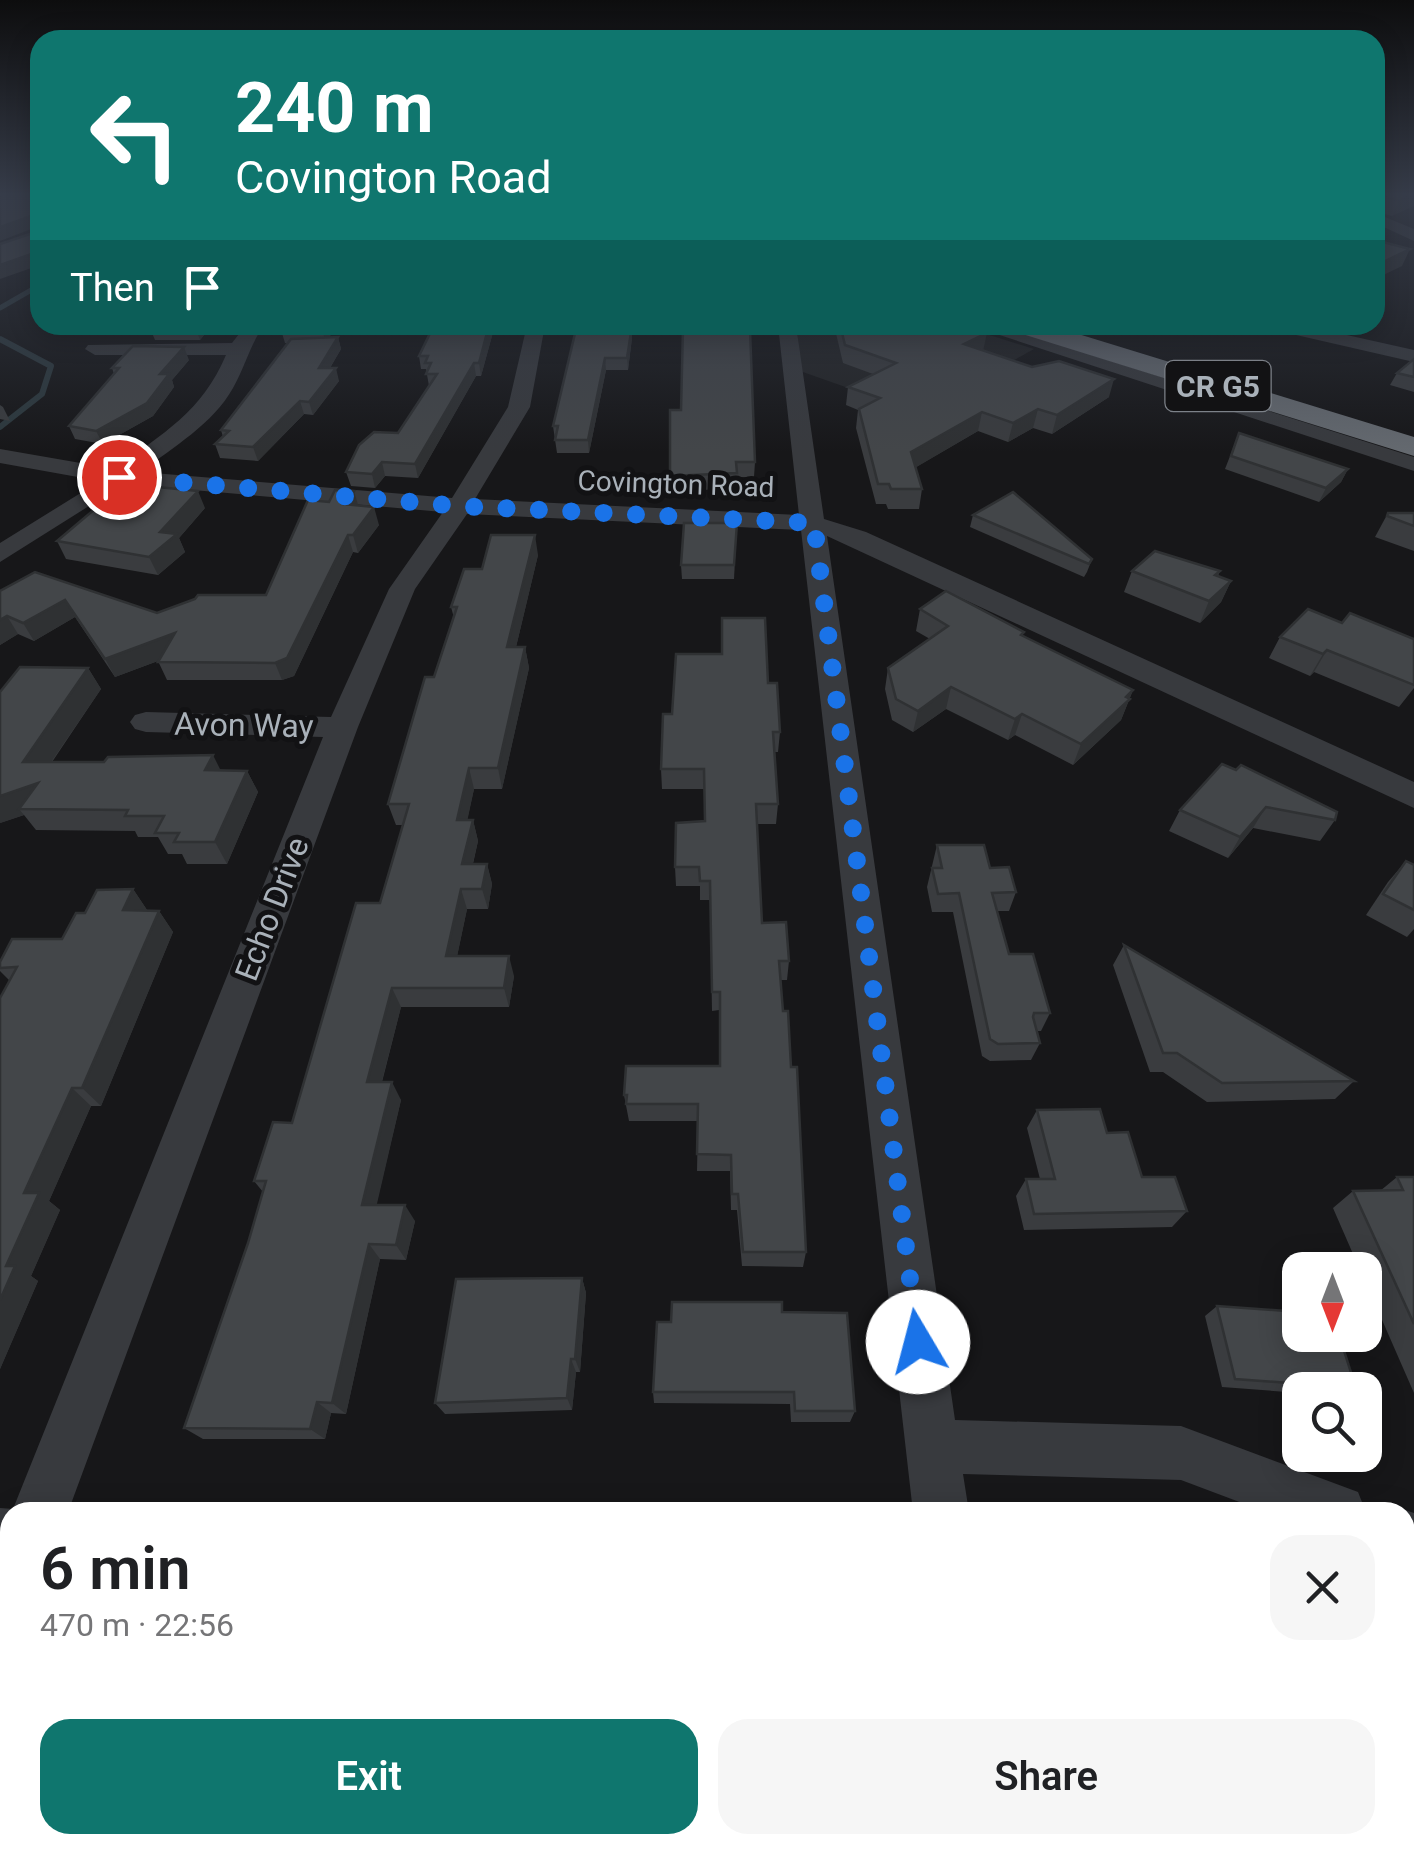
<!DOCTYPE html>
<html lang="en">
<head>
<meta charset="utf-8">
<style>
	body { margin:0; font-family:Roboto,sans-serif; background:#f6f6f6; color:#202124; height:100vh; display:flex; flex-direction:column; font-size:38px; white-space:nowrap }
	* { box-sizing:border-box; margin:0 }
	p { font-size:32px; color:#757577 }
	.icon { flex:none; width:55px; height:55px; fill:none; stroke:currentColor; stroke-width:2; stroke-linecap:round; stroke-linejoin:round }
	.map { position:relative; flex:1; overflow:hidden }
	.panel { position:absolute; left:0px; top:1502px; width:1415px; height:352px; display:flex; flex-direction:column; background:#fff; border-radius:30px 30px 0 0; box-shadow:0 5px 25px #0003 }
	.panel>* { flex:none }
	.guide { position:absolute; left:30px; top:30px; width:1355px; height:305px; border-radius:30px; box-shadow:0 5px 25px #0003; background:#0f766e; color:#fff; overflow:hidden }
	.needle { width:65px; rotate:180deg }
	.fabs { position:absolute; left:1282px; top:1252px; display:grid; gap:20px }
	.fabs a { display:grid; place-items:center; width:100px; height:100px; border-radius:20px; background:#fff; box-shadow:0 5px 25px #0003; font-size:50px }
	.pin { position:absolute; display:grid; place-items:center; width:85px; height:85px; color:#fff; margin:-42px; border:5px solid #fff; border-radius:50%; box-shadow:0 2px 10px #0007 }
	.me { position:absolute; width:110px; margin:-55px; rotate:352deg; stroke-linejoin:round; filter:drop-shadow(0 0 8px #0008) }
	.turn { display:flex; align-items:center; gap:35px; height:210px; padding:0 40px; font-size:45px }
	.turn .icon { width:130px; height:130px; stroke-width:2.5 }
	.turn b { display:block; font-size:70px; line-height:85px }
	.then { display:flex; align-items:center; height:95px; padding:0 40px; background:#0003; gap:20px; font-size:38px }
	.round { display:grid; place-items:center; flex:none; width:105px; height:105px; border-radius:30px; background:#f6f6f6 }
	.summary { display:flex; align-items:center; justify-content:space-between; height:170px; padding:0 40px }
	h1 { font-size:60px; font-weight:600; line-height:75px }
	.button { display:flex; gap:20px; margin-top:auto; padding:20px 40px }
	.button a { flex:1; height:115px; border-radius:30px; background:#0f766e; color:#fff; font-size:40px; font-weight:600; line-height:115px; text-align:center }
	.button a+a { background:#f6f6f6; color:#202124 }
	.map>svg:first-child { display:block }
	.built { fill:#232426 }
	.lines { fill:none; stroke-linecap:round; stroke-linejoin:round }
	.stream-far1 { stroke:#2d393e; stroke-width:5 }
	.stream { stroke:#2d393e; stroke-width:6 }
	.minor { fill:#383a3e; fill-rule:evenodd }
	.highway { fill:#64696f; fill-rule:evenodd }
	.wall { fill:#3a3c3f }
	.shaded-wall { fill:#2f3133 }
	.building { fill:#434649; stroke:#2f3133; stroke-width:2.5 }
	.route { stroke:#1a73e8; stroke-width:18; stroke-dasharray:0 32.4 }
	.labels { text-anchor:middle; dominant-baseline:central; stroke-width:10; stroke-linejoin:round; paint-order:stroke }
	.far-street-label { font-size:28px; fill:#a9b1b9; stroke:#121214 }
	.shield { fill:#121214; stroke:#7c8188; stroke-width:2.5 }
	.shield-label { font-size:30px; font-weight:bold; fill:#a9b1b9 }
	.street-label { font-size:32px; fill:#a9b1b9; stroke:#121214 }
</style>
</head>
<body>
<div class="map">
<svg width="1414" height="1854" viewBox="0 0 1414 1854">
	<rect width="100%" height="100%" fill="#171719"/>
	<path class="built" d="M797,325H958L1034,349L919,413L800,371Z"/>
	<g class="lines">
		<path class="stream-far1" d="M0,308L40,285"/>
		<path class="stream" d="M0,339L51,366L42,394L0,427"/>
		<g class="minor">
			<path d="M1375,213L1414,229V241L1375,223Z"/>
			<path d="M246,325H264C250,345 245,367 233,388C213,424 173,447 141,472L452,498L508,407L527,325H545L530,407L475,499L799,515L778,325H796L824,519L866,532L1414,782V808L827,536L955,1420L1181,1426L1358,1492L1366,1512H1266L1181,1480L963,1474L969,1512H913L801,530L467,514L415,589L358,727L68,1512H10V1564H0V1508L13,1509L323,737L146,732L135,729L130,722L135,715L146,712L331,717L389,589L443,512L124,484L0,562V543L100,481L0,463V449L115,469C163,433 202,412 226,355H95L85,349L88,345L232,343Z"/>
			<path d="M969,325H997L1414,457V471Z"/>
			<path d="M1268,325H1302L1414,350V362L1270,329Z"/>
			<path d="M1405,1510L1414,1513V1569L1405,1566V1512H1398Z"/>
			<path d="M953,1845H1019L1020,1854H954Z"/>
		</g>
		<path class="highway" d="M1009,325H1049L1414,437V456L1013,331Z"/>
	</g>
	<g class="wall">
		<path d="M1375,193H1414L1392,216L1378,212Z"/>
		<path d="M152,325H212L200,340H155L150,328Z"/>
		<path d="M337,325L329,337H338L341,349L330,368L339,381L313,415L304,414L258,461L220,458L215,444L223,437L221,430L288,343H285L281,330Z"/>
		<path d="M495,325L481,376H476L418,478L385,476L375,488L351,486L346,472L398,433L429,386L426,369H421L419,356Z"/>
		<path d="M577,325L632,326V338L628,370H606L589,453H557L553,426Z"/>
		<path d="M834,325H963L983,351L1109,397L1052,434L1033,428L1008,442L978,431L916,467L922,489L919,509H888L886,504H876L856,428L858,410L846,405L848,387L873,374L843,363Z"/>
		<path d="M1414,359V392L1390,385L1397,373Z"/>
		<path d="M189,360L172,380L174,387L153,416L103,444L75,439L69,426L114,374L112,368Z"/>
		<path d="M0,405L3,407L10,421L0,419Z"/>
		<path d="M670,410L755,462L754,477H737L736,488L670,492Z"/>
		<path d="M1239,433L1348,469L1341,482L1319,502L1225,469Z"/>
		<path d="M358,506L379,525L358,553L353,552L294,676L282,680H167L158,661L115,677L75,617L34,641L18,634L0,645V591L157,613L266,595Z"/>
		<path d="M205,508L179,538L185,552L158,575L66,559L57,541Z"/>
		<path d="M1388,513H1414V551L1375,537Z"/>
		<path d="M973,515L1092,559L1087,572L1084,577L970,527Z"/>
		<path d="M737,523L734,579H682L681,565Z"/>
		<path d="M538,555L516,647H525L529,668L502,789H474L467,820H473L478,841L473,864H487L492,884L488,909H467L457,956L514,976L509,1007H401L382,1082L401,1100L376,1205L415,1221L406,1260L380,1259L346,1414L331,1413L325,1439H203L184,1428L248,1243L263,1192L254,1181L292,1123L380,903L403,825H396L388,804L434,677L454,618L451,607L482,569Z"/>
		<path d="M1132,571H1220L1218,576L1231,581L1221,602L1200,623L1124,592Z"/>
		<path d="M920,609L1023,636L1133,690L1121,720L1073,765L1015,735L1008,740L946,709L913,732L892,720L885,689L888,668L930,639L916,631Z"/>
		<path d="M1342,623L1414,639V688L1399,707L1314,672L1310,676L1269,658L1280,637Z"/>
		<path d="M88,668L101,689L52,762L247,771L258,792L227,864H187L182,854H168L158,837H138L135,831L36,830L24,815L0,823Z"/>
		<path d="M768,683L780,732L778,752H775L778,804L776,824H757L762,923L789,961L787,980H780L783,1011L791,1067L806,1252L803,1267L742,1266L737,1210H731L730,1171H697L698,1121H629L624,1095L720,1066L719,1010L712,1011L710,900H700V886H676L675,867L705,821L704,789H662L661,769L672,714Z"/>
		<path d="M1222,764L1335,820L1320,841L1253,828L1228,858L1169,831L1180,810Z"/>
		<path d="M937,845L990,868L1016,892L1009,911H997L1009,954L1050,1013L1041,1031H1036L1040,1043L1031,1060L990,1061L982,1056L953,912H932L927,887Z"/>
		<path d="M1406,861L1414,865V929L1407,937L1366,915L1388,882Z"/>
		<path d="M133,889L147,910L159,911L173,932L101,1106H91L49,1201L60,1210L31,1276L38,1281L0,1369V998L10,981L0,971V962L62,939L85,913Z"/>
		<path d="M1124,945L1354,1081L1335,1099L1207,1102L1163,1072H1150L1113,965Z"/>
		<path d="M1037,1110L1107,1133L1142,1177L1187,1211L1172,1227L1024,1230L1016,1196L1026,1179H1040L1027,1128Z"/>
		<path d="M1397,1177H1414V1393L1365,1281V1270H1360L1333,1208L1353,1191H1380Z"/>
		<path d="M582,1278L586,1293L580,1372H576L572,1410L445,1414L435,1403Z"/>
		<path d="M1217,1306L1356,1388L1352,1390H1300V1393L1222,1387L1205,1316Z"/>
		<path d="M782,1312L855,1411L850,1422H791L790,1404L654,1403L653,1392L671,1322Z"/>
		<path d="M1405,1636H1414V1710L1405,1706Z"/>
		<path d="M1159,1845H1287L1290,1854H1161Z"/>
	</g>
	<g class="shaded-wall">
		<path d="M1414,194V206L1392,216L1399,201Z"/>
		<path d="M34,215L39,226L0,241V227Z"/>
		<path d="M1410,249L1402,266L1375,279V266Z"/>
		<path d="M40,251V265L0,279V265Z"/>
		<path d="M197,325H212L200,340L195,327Z"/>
		<path d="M325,325H337L326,343L322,330Z"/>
		<path d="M489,325H495L481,376L479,363Z"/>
		<path d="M632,326V338L628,370L627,358Z"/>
		<path d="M987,333L983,351L964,344Z"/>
		<path d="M338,337L341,349L322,381L319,368Z"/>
		<path d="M184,347L189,360L172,380L174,387L153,416L103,444L96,431L160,374Z"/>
		<path d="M605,358L606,370L589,453L588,440Z"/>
		<path d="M474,363L476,376L418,478L415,464Z"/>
		<path d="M336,368L339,381L313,415L309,402Z"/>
		<path d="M1114,379L1109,397L1052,434L1057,415Z"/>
		<path d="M300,401L304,414L258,461L253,447Z"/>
		<path d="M1038,409L1033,428L1008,442L1013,423Z"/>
		<path d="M982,412L978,431L908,472L911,452Z"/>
		<path d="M382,462L385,476L375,488L372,474Z"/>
		<path d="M1348,469L1341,482L1319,502L1326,488Z"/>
		<path d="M198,491L205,508L179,538L185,552L158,575L149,557L160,532Z"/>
		<path d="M354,491L359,508L343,504Z"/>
		<path d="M374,507L379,525L358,553L353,535Z"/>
		<path d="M348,535L353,552L294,676L282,680L275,663Z"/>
		<path d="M535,535L538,555L511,668L507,647Z"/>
		<path d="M1231,581L1221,602L1200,623L1209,601Z"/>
		<path d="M65,600L75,617L34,641L23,623Z"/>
		<path d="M7,616L18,634L0,645V620Z"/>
		<path d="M175,633L184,651L115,677L105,659Z"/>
		<path d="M525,647L529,668L502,789L498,768Z"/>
		<path d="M1327,650L1314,672L1310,676L1323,654Z"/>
		<path d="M88,668L101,689L19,809L24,815L0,823V796Z"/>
		<path d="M951,687L946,709L913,732L918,711Z"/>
		<path d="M1133,690L1121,720L1073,765L1081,744Z"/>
		<path d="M1022,714L1015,735L1008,740L1015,719Z"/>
		<path d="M213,755L224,777L205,770Z"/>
		<path d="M469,768L474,789L463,841L457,820Z"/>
		<path d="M247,771L258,792L227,864L215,842Z"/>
		<path d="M1266,807L1253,828L1228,858L1240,837Z"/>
		<path d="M473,820L478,841L468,884L462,864Z"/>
		<path d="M487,864L492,884L488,909L482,889Z"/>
		<path d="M133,889L147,910H123Z"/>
		<path d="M461,889L467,909L453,976L446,956Z"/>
		<path d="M159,911L173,932L101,1106L82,1088Z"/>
		<path d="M509,956L514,976L509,1007L504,988Z"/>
		<path d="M392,988L401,1007L377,1100L367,1082Z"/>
		<path d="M392,1082L401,1100L373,1221L362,1205Z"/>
		<path d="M72,1088L91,1106L49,1201L60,1210L31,1276L38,1281L0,1369V1300L6,1266L24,1193Z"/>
		<path d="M405,1205L415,1221L406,1260L396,1245Z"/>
		<path d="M369,1244L380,1259L346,1414L332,1403Z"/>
		<path d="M582,1278L586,1293L580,1372L575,1359Z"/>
		<path d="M571,1359L576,1372L572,1410L567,1398Z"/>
		<path d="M317,1402L331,1413L325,1439L310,1429Z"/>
		<path d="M129,1845H154L151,1854H127Z"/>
		<path d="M377,1845H392L390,1854H376Z"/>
	</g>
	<g class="building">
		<path d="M0,193H40V251L0,265V244L36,232L39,219L34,215L0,227Z"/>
		<path d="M1375,193H1414V194L1399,201L1380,195V209L1375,211Z"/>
		<path d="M1375,240L1410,249L1375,266Z"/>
		<path d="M152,325H197L195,327L150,328Z"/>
		<path d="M284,325H325L322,330H281Z"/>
		<path d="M434,325H489L479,363H474L415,464L382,462L372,474L346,472L359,445L374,432L398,433L437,374H426L431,363H425L428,356H419Z"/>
		<path d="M577,325L632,326L627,358H605L588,440H555L558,426H553Z"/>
		<path d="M702,325H746V330H750L755,462H736L737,473L670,476V410H681L683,328H702Z"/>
		<path d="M840,325H963L987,333L964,344L1032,367L1059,361L1114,379L1057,415L1038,409L1013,423L982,412L911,452L922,489H891L889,484H878L859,409L880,398L848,387L896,363L845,345Z"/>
		<path d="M338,337L319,368H336L309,402L300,401L253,447L215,444L229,431L221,430L291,339Z"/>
		<path d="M133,346L184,347L160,374H169L147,403L96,431L69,426L119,368H112Z"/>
		<path d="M1414,359V377L1397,373Z"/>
		<path d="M1239,433L1348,469L1326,488L1231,456Z"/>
		<path d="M126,484L198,491L160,532L177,534L149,557L57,541L102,503Z"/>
		<path d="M335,490L354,491L343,504L374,507L353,535H348L287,658L275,663L158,662L175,633L105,659L65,600L23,623L7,616L0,620V591L35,572L157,613L195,599L198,595H266L308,500L329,502Z"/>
		<path d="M1013,492L1092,559L1089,564L973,515Z"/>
		<path d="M1388,513H1414V526L1387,516Z"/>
		<path d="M684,523H737L734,565H681Z"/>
		<path d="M491,535H535L507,647H525L498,768H469L457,820H473L462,864H487L482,889H461L446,956H509L504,988H392L367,1082H392L362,1205H405L396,1245L369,1244L332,1403L317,1402L310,1429L184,1428L248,1243L266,1181H254L273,1122L292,1123L356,903H380L409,804H388L425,677H434L457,607H451L464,569H482Z"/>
		<path d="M1155,551L1220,571L1215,575L1231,581L1209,601L1132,571Z"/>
		<path d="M946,591L1024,632L1021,635L1133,690L1126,697L1130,699L1081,744L1022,714L1015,719L951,687L918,711L896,699L888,668L948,626L920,609Z"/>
		<path d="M1308,609L1342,623L1350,613L1414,639V685L1327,650L1323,654L1280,637Z"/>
		<path d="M722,618H765L768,683H777L780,732H773L778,804H756L762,923L786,922L789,961H779L783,1011H788L791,1067H797L806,1252H743L738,1194H732L731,1155L697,1154L698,1104H626L627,1095H624L626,1066H720V992H712L710,881H700L699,867H675L676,823L705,821L704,769H661L663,714H672L676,654H722Z"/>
		<path d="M20,667L88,668L23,762H104L108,757L213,755L205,770L247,771L215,842H174L179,833H155L164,816H125L128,810L19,809L38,783L0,796V692Z"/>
		<path d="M1222,764L1236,770L1241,765L1337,812L1335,820L1266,807L1240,837L1180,810Z"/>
		<path d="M937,845H984L990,868L1009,867L1016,892L992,893L1009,954H1033L1050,1013H1034L1033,1017L1040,1043L998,1044L990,1039L959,893L938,894L932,868H942Z"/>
		<path d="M1406,861L1414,865V910L1383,894Z"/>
		<path d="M133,889L123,910L159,911L82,1088H72L24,1193H39L6,1266H15L0,1300V998L17,967L0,968V962L12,939H62L76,913H85L97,890Z"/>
		<path d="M1124,945L1354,1081L1222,1083L1177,1053H1163Z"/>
		<path d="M1100,1109L1107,1133L1128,1132L1142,1177H1175L1187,1211L1034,1214L1026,1179H1055L1037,1110Z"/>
		<path d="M1397,1177H1414V1324L1353,1191L1403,1190Z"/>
		<path d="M582,1278L575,1359H571L567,1398L435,1403L456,1279Z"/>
		<path d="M672,1302H782V1312L847,1313L855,1411H795L794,1392H653L657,1322H671Z"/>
		<path d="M1217,1306L1300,1312V1335H1339L1356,1388L1235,1379Z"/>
		<path d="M1405,1636H1414V1698L1405,1695Z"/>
		<path d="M10,1725V1845H129L127,1854H0V1755Z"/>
		<path d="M320,1845H377L376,1854H319Z"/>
		<path d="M433,1845H629L628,1854H432Z"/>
		<path d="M795,1845H894L895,1854H795Z"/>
		<path d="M1179,1845H1287L1290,1854H1181Z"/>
	</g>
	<linearGradient id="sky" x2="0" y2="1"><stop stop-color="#0d0d0e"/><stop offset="0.43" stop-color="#363c49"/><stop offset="1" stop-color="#363c49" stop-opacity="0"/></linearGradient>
	<rect width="1414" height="452" fill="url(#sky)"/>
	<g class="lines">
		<path class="route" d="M119,477L458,506L814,523L918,1342"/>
	</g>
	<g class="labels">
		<g class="far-street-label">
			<text transform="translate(676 484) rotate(2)">Covington Road</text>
		</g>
		<rect class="shield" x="1165.5" y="361" width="105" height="50" rx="8"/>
		<g class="shield-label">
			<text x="1218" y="386">CR G5</text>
		</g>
		<g class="street-label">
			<text transform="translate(244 725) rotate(1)">Avon Way</text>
			<text transform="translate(272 909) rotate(-69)">Echo Drive</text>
		</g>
	</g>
</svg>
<div class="fabs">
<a><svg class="needle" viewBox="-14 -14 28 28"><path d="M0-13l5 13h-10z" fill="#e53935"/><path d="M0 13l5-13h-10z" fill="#757577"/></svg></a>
<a><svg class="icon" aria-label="search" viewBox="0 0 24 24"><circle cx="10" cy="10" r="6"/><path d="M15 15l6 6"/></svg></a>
</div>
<div class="pin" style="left:119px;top:477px;background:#d93025"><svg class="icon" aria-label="arrive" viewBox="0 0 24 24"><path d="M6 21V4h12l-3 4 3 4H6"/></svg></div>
<svg class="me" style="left:918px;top:1342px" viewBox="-20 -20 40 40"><circle r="19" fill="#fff"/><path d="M0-13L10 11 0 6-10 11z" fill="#1a73e8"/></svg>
<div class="guide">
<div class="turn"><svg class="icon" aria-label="left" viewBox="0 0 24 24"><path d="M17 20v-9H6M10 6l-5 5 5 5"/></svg><div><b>240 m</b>Covington Road</div></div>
<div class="then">Then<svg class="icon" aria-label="arrive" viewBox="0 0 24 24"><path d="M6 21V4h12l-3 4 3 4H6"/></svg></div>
</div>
<section class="panel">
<div class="summary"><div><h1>6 min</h1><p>470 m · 22:56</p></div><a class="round"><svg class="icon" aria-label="close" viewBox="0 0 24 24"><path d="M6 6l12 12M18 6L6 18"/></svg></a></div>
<div class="button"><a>Exit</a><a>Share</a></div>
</section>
</div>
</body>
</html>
